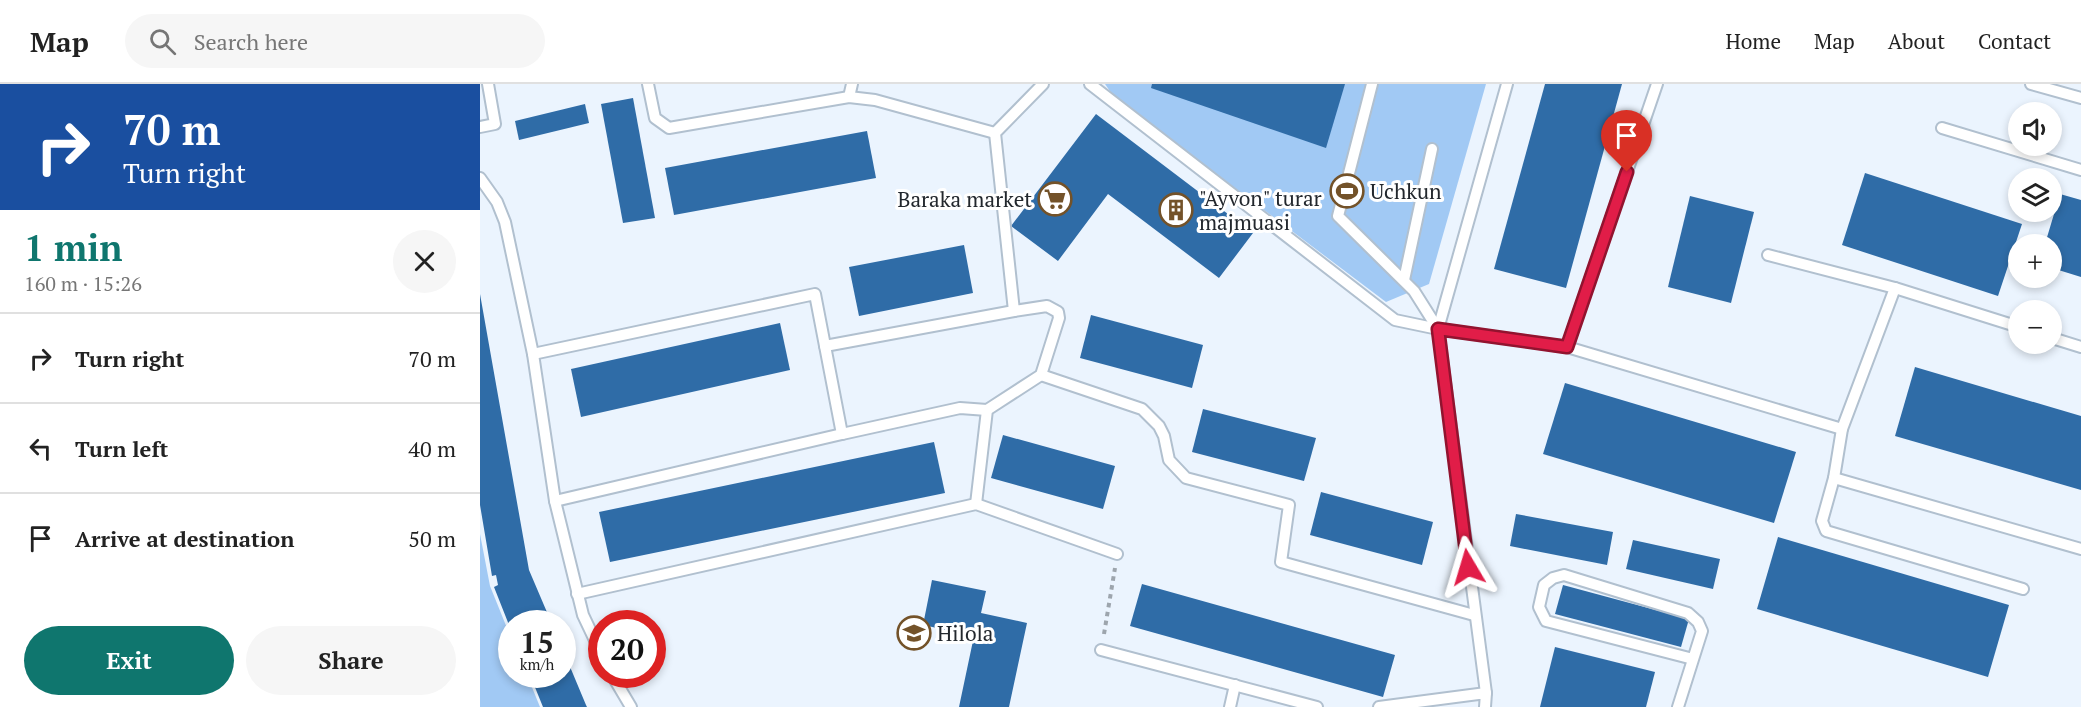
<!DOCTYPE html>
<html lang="en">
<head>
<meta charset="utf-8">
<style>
	body { margin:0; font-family:"PT Serif",serif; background:#f6f6f6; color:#222; height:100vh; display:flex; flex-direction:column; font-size:22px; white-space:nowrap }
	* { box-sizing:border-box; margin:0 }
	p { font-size:20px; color:#767676 }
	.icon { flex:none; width:33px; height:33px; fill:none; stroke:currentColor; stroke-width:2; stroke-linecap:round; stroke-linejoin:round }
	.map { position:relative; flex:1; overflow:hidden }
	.details { display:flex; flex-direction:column; background:#fff; width:480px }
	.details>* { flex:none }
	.top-card { background:#1a4fa0; color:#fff; overflow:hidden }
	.buttons { position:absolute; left:1528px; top:18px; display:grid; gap:12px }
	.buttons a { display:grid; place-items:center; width:54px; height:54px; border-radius:50%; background:#fff; box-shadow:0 3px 9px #0003; font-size:30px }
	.speed { position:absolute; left:18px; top:526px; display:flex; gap:12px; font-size:30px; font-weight:700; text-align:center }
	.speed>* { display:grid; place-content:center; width:78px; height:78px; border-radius:50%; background:#fff; box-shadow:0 3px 9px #0003; line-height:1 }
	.speed small { font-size:15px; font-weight:400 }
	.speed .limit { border:9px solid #d22; background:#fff; color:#111 }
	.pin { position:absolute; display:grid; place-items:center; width:51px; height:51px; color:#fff; margin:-62px -26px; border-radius:50% 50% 50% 0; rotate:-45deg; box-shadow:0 0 6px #0007 }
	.pin .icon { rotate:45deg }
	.me { position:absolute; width:66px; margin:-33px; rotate:353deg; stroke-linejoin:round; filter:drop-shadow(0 0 4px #0008) }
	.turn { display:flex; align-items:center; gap:21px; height:126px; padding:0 24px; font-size:27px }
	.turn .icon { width:78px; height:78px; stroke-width:2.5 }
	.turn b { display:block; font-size:42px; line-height:51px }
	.round { display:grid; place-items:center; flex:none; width:63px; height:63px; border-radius:32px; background:#f6f6f6 }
	.headline { display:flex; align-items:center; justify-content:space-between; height:102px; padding:0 24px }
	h1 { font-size:36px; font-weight:600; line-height:45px; color:#0f766e }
	.button { display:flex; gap:12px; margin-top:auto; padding:12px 24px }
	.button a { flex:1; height:69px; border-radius:36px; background:#0f766e; color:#fff; font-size:24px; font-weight:600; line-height:69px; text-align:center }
	.button a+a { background:#f6f6f6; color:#222 }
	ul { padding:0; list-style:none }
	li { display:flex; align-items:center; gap:18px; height:90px; padding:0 24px; border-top:2px solid #e0e0e0 }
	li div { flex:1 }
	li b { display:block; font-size:22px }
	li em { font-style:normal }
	header { display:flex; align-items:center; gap:36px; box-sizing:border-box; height:84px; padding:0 30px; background:#fff; border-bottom:2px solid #e0e0e0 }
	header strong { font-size:28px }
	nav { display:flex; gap:33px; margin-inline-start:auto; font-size:21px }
	.search { width:420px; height:54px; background:#f6f6f6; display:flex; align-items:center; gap:15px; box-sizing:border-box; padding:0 21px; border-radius:33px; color:#767676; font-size:22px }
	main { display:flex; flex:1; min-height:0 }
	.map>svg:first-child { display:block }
	.green { fill:#a1c9f4 }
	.building { fill:#2f6ca7 }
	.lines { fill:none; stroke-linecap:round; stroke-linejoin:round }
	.service-casing { stroke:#b1c0cf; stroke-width:14 }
	.path { stroke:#9da5ad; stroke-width:4; stroke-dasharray:4.5 4.5; stroke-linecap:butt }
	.service { stroke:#fff; stroke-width:10 }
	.route-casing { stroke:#92132f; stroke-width:15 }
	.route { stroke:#e11d48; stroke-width:10 }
	.labels { text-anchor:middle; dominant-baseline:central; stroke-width:6; stroke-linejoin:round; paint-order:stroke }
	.poi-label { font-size:21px; fill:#22272d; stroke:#fff; text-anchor:start }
</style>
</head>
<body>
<header>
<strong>Map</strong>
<div class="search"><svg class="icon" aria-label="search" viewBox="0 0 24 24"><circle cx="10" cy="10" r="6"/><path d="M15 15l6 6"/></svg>Search here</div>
<nav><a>Home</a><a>Map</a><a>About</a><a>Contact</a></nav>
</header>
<main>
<section class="details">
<div class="top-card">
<div class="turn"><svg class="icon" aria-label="right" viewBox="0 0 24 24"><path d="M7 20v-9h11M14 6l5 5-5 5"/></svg><div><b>70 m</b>Turn right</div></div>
</div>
<div class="headline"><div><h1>1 min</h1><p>160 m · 15:26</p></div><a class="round"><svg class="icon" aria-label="close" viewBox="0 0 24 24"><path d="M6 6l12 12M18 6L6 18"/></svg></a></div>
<ul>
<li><svg class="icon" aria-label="right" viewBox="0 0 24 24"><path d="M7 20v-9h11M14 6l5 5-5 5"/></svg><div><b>Turn right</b></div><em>70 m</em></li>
<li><svg class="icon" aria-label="left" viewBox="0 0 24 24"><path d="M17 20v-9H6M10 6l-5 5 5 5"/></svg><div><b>Turn left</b></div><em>40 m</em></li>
<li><svg class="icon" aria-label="arrive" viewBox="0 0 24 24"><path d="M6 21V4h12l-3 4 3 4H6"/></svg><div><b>Arrive at destination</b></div><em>50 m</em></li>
</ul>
<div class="button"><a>Exit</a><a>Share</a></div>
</section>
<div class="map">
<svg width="1601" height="623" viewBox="0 0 1601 623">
	<rect width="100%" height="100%" fill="#ebf4fe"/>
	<g class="green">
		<path d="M625,0H1006L949,200L906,218L634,13Z"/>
		<path d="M0,450L10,502L31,554L32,591H47L60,623H0Z"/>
	</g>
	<g class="building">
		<path d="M672,0H865L846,64L671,4Z"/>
		<path d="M1065,0H1142L1086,204L1014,185Z"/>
		<path d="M153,14L175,134L143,139L121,20Z"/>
		<path d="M105,20L109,39L39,56L35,37Z"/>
		<path d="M616,30L773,149L739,194L628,110L578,177L531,142Z"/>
		<path d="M387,47L396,94L194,131L185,84Z"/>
		<path d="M1385,89L1542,140L1518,212L1362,161Z"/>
		<path d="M1580,110L1601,116V193L1572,184V160H1565Z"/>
		<path d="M1210,112L1274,128L1251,219L1188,203Z"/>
		<path d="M484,161L493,209L379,232L369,183Z"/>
		<path d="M0,210L49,486L72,540H32L31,546L14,503L18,501L16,491L12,492L0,421Z"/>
		<path d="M611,231L723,261L712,304L600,274Z"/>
		<path d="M300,239L310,286L101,333L91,285Z"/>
		<path d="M1435,283L1601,332V406L1415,352Z"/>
		<path d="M1085,299L1316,368L1294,439L1063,370Z"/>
		<path d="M723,325L836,354L824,397L712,368Z"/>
		<path d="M523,351L635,382L623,425L511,394Z"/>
		<path d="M454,358L465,409L130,478L119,428Z"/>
		<path d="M841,408L953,438L942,481L830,451Z"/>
		<path d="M1036,430L1133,448L1127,481L1030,462Z"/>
		<path d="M1298,453L1529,521L1508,593L1277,525Z"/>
		<path d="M1153,456L1240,475L1233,505L1146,485Z"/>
		<path d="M452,496L506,507L501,529L547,539L529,623H479L494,552L443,541Z"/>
		<path d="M662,500L915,571L903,613L650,542Z"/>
		<path d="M1083,501L1209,535L1201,563L1075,530Z"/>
		<path d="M1075,563L1175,588L1166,623H1060Z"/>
		<path d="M83,566L106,621L107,623H63L50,591H82Z"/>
	</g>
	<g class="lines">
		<g class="service-casing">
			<g id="service">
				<path d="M168,0L175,34L189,44L369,13L395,16L515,49"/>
				<path d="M610,0L915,236L958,245L1087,263L1177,0"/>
				<path d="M892,0L858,132L934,207L958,245"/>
				<path d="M1551,0L1601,14"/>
				<path d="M369,13L372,0"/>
				<path d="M0,43L15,40L8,0"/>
				<path d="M1462,44L1601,86"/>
				<path d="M0,94L17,118L25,138L53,270L75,417L103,531L122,571"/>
				<path d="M1288,171L1415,204"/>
				<path d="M924,196L952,65"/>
				<path d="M1539,243L1415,204L1362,345L1354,394L1601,465"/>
				<path d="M1572,254L1601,263"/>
				<path d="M345,262L534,227"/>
				<path d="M1087,263L1362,345"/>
				<path d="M53,270L335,210L362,350L480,324L507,326"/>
				<path d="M561,291L662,325L679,342L684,352L689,376L706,394L809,421L801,478L994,531"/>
				<path d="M1354,394L1342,437L1346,447L1543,505"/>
				<path d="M75,417L362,350"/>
				<path d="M496,420L507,326L561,291L579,234L578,228L567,222L534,227L515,49L563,0"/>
				<path d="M97,510L496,420L637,470"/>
				<path d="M621,566L837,623"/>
				<path d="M132,591L151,623"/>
				<path d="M1006,609L958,245L1027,0"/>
				<path d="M750,623L755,601"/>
				<path d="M899,623L1006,609L1005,623"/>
				<path d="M1198,623L1222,547L1218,538L1208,529L1084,491L1073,494L1064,501L1059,523L1066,537L1213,575"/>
			</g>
		</g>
		<path class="path" d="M624,550L635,484"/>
		<use href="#service" class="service"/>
	</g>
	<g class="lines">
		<g class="route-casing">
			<path id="route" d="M988,483L958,245L1087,263L1147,88"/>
		</g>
		<use href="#route" class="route"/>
	</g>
	<defs>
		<g id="stadium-ring" transform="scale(1.725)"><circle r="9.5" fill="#fff" stroke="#735229" stroke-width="1.5"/><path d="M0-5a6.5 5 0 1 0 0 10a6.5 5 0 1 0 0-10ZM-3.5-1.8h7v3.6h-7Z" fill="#735229"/></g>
		<g id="supermarket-ring" transform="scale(1.725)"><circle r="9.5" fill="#fff" stroke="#735229" stroke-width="1.5"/><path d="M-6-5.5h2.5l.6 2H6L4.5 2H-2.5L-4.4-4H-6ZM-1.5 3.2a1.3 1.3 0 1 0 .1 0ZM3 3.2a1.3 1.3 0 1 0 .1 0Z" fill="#735229"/></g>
		<g id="building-ring" transform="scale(1.725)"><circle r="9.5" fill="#fff" stroke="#735229" stroke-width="1.5"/><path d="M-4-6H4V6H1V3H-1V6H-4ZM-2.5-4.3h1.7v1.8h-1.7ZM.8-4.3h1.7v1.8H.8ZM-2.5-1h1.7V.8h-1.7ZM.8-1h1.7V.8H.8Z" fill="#735229"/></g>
		<g id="school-ring" transform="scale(1.725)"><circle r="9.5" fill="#fff" stroke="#735229" stroke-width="1.5"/><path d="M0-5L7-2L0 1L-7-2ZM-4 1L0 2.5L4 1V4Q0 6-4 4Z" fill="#735229"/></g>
	</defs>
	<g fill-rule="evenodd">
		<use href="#stadium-ring" x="867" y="107"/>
		<use href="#supermarket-ring" x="575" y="115"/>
		<use href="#building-ring" x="696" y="126"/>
		<use href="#school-ring" x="434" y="549"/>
	</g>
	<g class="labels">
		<g class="poi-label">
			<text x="890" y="107">Uchkun</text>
			<text x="719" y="114">"Ayvon" turar<tspan x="719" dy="24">majmuasi</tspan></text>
			<text x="552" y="115" text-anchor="end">Baraka market</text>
			<text x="457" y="549">Hilola</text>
		</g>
	</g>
</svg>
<div class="buttons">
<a><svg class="icon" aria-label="sound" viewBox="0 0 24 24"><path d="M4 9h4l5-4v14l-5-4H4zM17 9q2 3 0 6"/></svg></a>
<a><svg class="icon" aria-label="layers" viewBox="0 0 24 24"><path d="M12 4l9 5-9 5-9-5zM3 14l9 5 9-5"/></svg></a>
<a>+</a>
<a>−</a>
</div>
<div class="speed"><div>15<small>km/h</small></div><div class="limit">20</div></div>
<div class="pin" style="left:1147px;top:88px;background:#d93025"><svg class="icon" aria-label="arrive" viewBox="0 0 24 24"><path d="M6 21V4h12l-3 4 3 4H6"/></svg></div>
<svg class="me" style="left:988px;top:483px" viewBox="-20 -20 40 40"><path d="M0-17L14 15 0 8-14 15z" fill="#e11d48" stroke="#fff" stroke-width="4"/></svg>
</div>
</main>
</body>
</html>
